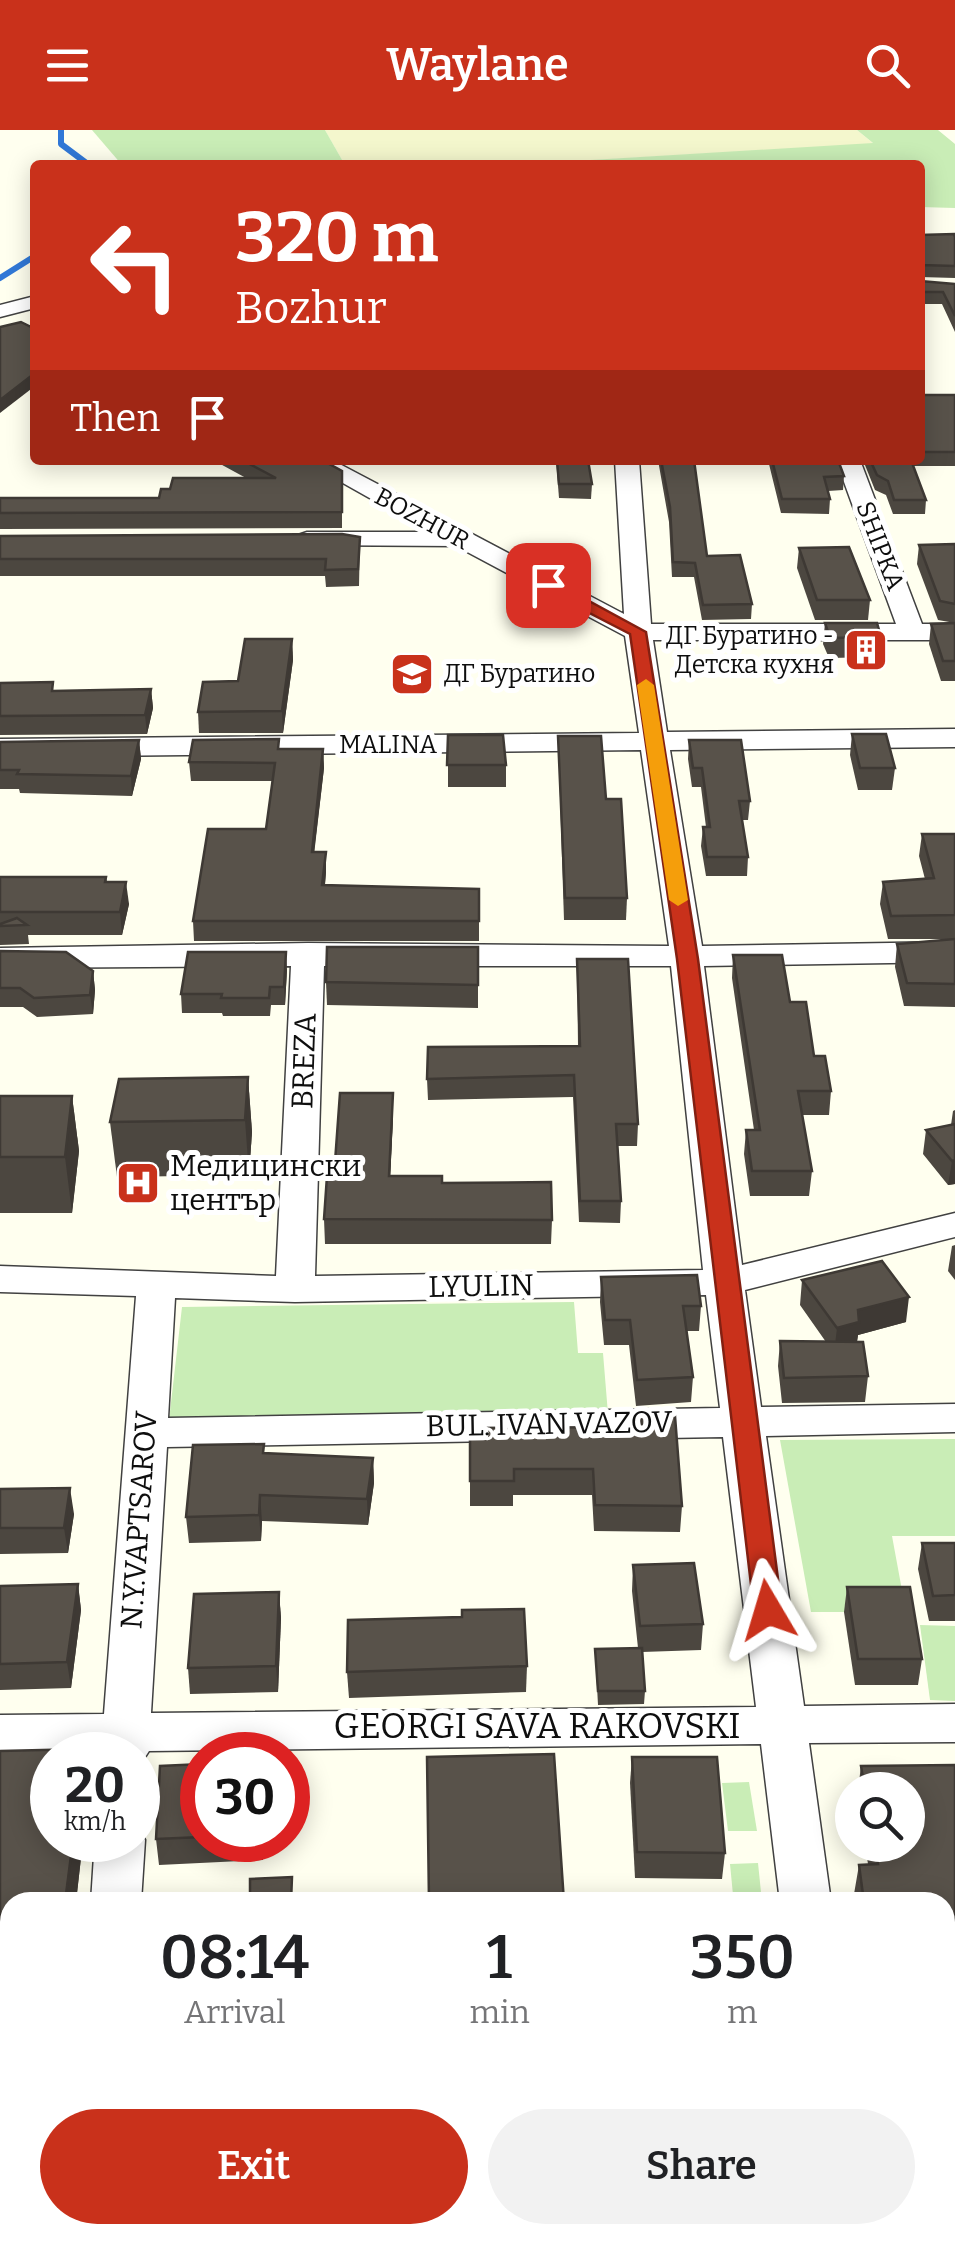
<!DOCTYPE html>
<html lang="en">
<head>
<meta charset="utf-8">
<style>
	body { margin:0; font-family:Bitter,serif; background:#f2f2f2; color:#202124; height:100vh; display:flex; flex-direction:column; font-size:38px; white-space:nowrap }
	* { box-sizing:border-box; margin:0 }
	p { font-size:32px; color:#757577 }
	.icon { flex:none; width:55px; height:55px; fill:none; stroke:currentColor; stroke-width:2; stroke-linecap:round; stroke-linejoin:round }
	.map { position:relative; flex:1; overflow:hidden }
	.drawer { position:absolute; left:0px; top:1762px; width:955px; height:352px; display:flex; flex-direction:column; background:#fff; border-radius:30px 30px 0 0; box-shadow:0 5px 25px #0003 }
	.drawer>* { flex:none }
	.banner { position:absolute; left:30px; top:30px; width:895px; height:305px; border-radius:10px; box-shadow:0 5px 25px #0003; background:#c9311b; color:#fff; overflow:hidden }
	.controls { position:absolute; left:835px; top:1642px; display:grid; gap:20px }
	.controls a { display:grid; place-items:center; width:90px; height:90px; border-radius:50%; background:#fff; box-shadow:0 5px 25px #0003; font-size:50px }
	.speed { position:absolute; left:30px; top:1602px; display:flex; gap:20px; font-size:50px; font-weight:700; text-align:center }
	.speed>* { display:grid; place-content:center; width:130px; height:130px; border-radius:50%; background:#fff; box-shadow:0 5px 25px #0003; line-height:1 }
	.speed small { font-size:25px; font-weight:400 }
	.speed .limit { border:15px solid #d22; background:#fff; color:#111 }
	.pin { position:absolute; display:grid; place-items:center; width:85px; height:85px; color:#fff; margin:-42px; border-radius:20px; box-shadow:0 5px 15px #0006 }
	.me { position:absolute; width:110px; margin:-55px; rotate:353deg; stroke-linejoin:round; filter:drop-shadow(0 0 8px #0008) }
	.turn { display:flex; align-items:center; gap:35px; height:210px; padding:0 40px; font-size:45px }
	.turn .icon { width:130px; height:130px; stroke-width:2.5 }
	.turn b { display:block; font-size:70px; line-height:85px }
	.then { display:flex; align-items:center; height:95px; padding:0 40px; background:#0003; gap:20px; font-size:38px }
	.eta { display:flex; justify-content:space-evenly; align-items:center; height:170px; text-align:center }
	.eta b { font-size:60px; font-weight:600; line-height:70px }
	.action { display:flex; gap:20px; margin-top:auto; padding:20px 40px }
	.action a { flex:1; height:115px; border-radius:60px; background:#c9311b; color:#fff; font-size:40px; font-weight:600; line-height:115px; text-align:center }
	.action a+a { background:#f2f2f2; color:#202124 }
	header { display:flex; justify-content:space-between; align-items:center; height:130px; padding:0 40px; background:#c9311b; color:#fff; font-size:45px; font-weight:600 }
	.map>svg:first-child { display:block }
	.farmland { fill:#f4f7cd }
	.green { fill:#c9edb6 }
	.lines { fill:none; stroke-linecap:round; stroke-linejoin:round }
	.stream { stroke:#3178d7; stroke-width:6 }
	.street-casing { stroke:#414141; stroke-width:3 }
	.street { fill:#fff; fill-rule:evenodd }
	.wall { fill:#4c4740 }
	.shaded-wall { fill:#3e3934 }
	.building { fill:#58524a; stroke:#3e3934; stroke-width:2.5 }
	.route { fill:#c9311b; stroke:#832012; stroke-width:2.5 }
	.slow { fill:#f59e0b }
	.labels { text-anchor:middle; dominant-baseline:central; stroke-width:10; stroke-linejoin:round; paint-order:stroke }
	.far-street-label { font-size:25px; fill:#0e0e0e; stroke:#fff }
	.far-poi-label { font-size:25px; fill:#0e0e0e; stroke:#fff; text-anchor:end }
	.street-label { font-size:30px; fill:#0e0e0e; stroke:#fff }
	.poi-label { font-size:30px; fill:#0e0e0e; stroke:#fff; text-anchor:start }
	.near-street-label { font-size:35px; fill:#0e0e0e; stroke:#fff }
</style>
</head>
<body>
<header><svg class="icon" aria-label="menu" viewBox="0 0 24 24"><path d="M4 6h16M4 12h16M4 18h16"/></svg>Waylane<svg class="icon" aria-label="search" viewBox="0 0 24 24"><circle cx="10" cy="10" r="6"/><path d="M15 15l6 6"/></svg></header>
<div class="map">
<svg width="955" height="2113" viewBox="0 0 955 2113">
	<rect width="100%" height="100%" fill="#ffffef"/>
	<path class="farmland" d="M325,0H857L874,14L507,35H345Z"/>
	<g class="green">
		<path d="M92,0H325L345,35H122Z"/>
		<path d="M857,0H938L955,14V78L920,77V35H507L873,13Z"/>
		<path d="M574,1172L578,1223H603L608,1284L169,1290L182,1177Z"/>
		<path d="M955,1309V1406H892L906,1482H811L780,1310Z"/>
		<path d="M920,1495L955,1496V1571L930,1570Z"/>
		<path d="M749,1652L757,1701H728L722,1653Z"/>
		<path d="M758,1733L762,1772H607V1765H733L730,1734Z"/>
	</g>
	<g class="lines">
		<g class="stream">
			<path d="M61,0V14L89,35"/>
			<path d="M0,148L35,126"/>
		</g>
		<g class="street-casing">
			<g id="street">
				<path d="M35,166V178L0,187V175Z"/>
				<path d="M302,330H332L624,484L615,330H639L651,494H896L836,330H860L922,494H955V510H653L667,602L955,599V617L670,620L702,816L955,812V832L704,836L742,1135L955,1083V1107L745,1160L761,1277L955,1274V1302L766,1306L804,1576L955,1574V1612L809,1613L831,1772H780L761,1614L149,1621L138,1638V1625L0,1623V1585L104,1584L136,1166L0,1162V1136L276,1146L291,836L0,838V818L308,813L669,816L641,620L0,627V609L639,603L625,506L456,416L298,415L294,410L298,405L307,402H430ZM324,836H671L703,1140L315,1146ZM706,1165L720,1278L168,1288L175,1168L295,1172ZM723,1307L756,1577L151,1583L167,1317Z"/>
				<path d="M138,1695L145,1710L141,1772H91L95,1710H138Z"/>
				<rect x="68" y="2105" width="58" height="8"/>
				<path d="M821,2105H879L880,2113H822Z"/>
			</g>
		</g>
		<use href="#street" class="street"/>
	</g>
	<g class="wall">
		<path d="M920,105L955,107V148L920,147Z"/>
		<path d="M920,151L955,154V202L942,174H920Z"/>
		<path d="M920,265H955V336H913L926,370L925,384H893L886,365L875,360L863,330H920Z"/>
		<path d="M213,330H322L342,341V398L0,399V368H159L170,359L246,348Z"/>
		<path d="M556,330H588L592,354L591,369L559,368Z"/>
		<path d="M658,330H694L707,426L752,474L751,489L702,490L694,447H672L669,392Z"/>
		<path d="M768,330H838L844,346L843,360L828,361L830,369L829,384L781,383Z"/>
		<path d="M0,406L360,407L359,456L326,457L325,446H0Z"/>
		<path d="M955,414V493L938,490L917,434L919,415Z"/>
		<path d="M799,418L870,470L868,490H815L797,438Z"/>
		<path d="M825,493L881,507L879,527L829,528L823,514Z"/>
		<path d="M955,493V551H941L929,514L931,494Z"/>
		<path d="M292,509L293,530L283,603H199L198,582Z"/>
		<path d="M0,553L54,561L151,559L153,578L147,604L0,605Z"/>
		<path d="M852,604L895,638L892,660H858L850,625Z"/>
		<path d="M448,605L506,635V657H448Z"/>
		<path d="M558,606L627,768L626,790H564Z"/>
		<path d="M139,610L141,629L132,666L20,663L19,659H0V612Z"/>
		<path d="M689,610L750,671L748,690H742L748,727L747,746H706L701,716L703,697H706L701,657H692L688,629Z"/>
		<path d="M280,619H323L324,638L314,722L326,742L325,755L479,759V811H194L193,791L266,699L272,651H191L189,632Z"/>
		<path d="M922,704H955V809H888L880,774L883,752L925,749L919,726Z"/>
		<path d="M0,747H106L107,752L129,774L122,805H28L29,814L0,815Z"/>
		<path d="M955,809V877L904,876L895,837L897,814Z"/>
		<path d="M478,817V878L327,875L326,852Z"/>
		<path d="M0,821L93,841L95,860L93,884L37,887L23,877H0Z"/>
		<path d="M733,825L790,872L831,961L829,985H802L812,1041L809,1066H750L744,1024L746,1000H754L732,848Z"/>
		<path d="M577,829L638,994L637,1016H618L621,1071L620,1093L579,1092L573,967L428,970L427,949L578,916Z"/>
		<path d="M287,840L285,875H271L270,886H223L222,883H182L181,864Z"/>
		<path d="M248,947L252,1002L249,1045L117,1047L110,992Z"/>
		<path d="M393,963V987L390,1046L442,1053L552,1090L551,1114H325L324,1089L334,1046Z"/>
		<path d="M0,966H72L79,1021L72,1083H0Z"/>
		<path d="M955,980V1054L948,1055L923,1024L926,1000L951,995L953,981Z"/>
		<path d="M955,1115V1150L948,1141L952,1116Z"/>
		<path d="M601,1147L701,1176L699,1201H687L693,1247L691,1272L636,1276L629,1215H604L600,1172Z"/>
		<path d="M802,1150L906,1192L858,1205L857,1212L868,1246L865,1272L782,1273L778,1236L780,1211L826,1212L800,1175Z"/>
		<path d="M641,1287L682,1376L680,1402L594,1401L592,1365H513V1376H470V1298L641,1297Z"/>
		<path d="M264,1314V1323L373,1328L374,1353L368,1395L262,1391L261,1411L189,1413L186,1387Z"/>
		<path d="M0,1359L74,1384L68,1423L0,1424Z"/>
		<path d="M922,1413H955V1491H929L918,1439Z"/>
		<path d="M633,1435L703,1494L701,1520L642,1522L645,1561L644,1574L598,1575L595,1519L638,1518L632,1461Z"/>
		<path d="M78,1454L81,1480L71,1558L0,1560V1456Z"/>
		<path d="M847,1457L922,1529L918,1555H855L844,1482Z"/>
		<path d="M279,1462L281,1488L278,1562L190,1564L188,1538Z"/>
		<path d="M527,1536L526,1562L349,1568L347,1542Z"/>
		<path d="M0,1621L52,1710H83L76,1772H10V1892H0Z"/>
		<path d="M632,1627L725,1723L722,1749L635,1748L630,1653Z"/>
		<path d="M202,1634V1710H264L263,1730L159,1735L156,1709Z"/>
		<path d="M955,1635V1862H945V1772H856L854,1764L859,1735L868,1734L865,1715H908V1660H858L861,1636Z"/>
		<path d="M884,2105H945L955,2113H885Z"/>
	</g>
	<g class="shaded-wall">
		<path d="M35,243V256L0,283V270Z"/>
		<path d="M292,509L293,530L283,603L282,581Z"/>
		<path d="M151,559L153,578L147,604L145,585Z"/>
		<path d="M139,610L141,629L132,666L131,646Z"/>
		<path d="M323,619L324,638L312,742V722Z"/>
		<path d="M326,722V742L323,774L322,755Z"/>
		<path d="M126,752L129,774L122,805L120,782Z"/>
		<path d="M286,822L287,840L285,875L284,857Z"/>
		<path d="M93,841L95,860L93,884L90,865Z"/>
		<path d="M248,947L252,1002L249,1045L245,990Z"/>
		<path d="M393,963V987L389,1071V1046Z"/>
		<path d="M72,966L79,1021L72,1083L65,1027Z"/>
		<path d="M955,1030V1054L948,1055L952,1031Z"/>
		<path d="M909,1167L906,1192L858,1205L856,1217L834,1223L837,1198L858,1180Z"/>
		<path d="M373,1328L374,1353L368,1395L367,1369Z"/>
		<path d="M70,1358L74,1384L68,1423L64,1398Z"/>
		<path d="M260,1365L262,1391L261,1411L259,1385Z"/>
		<path d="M78,1454L81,1480L71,1558L67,1532Z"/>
		<path d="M279,1462L281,1488L278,1562L276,1536Z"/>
		<path d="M73,1710H83L76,1772H65Z"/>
		<path d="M36,2105H43L42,2113H35Z"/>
	</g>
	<g class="building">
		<path d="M954,104L955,107V136L921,135L920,140V105Z"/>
		<path d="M920,151L955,154V186L943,162H920Z"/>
		<path d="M21,192L35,199V243L0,270V197Z"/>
		<rect x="920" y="265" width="35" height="57"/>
		<path d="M242,330H322L342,341V382L0,383V368H159L161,359H170L173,348H276Z"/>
		<path d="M557,330H588L592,354H559Z"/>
		<path d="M661,330H694L707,426L740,425L752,474L703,475L695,433L673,432L670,377Z"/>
		<path d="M772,330H838L844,346L824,347L830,369H782Z"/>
		<path d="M870,330H911L926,370H894L888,351L877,345Z"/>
		<path d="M342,404L360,407L358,439L325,440L326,429H0V406Z"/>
		<path d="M955,414V474L940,471L919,415Z"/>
		<path d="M849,417L870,470H817L799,418Z"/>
		<path d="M825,493H877L881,507L830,508Z"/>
		<path d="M955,493V531H943L931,494Z"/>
		<path d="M245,509H292L282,581L198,582L203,552L238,551Z"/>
		<path d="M53,552L52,561L151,559L145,585L0,586V553Z"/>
		<path d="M852,604H886L895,638H860Z"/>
		<path d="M448,605H503L506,635H447Z"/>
		<path d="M558,606H601L606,669H621L627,768H565Z"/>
		<path d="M279,609L278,619H323L312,722H326L322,755L479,759V791H193L208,699H266L275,633L189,632L193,610Z"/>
		<path d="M139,610L131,646L17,644L19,640H0V612Z"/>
		<path d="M689,610H741L750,671H739L748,727H707L703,697H710L702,638H693Z"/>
		<path d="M922,704H955V785L891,786L883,752L934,748Z"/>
		<path d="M0,747H106L105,752H126L120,782H0Z"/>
		<path d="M17,788L27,795L0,796V794Z"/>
		<path d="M955,809V854L907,853L897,814Z"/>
		<path d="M327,817H478V855L326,852Z"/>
		<path d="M0,821L66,822L93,841L90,865L34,868L20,858H0Z"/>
		<path d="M188,822H286L284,857H270L269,868H221L222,864H181Z"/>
		<path d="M733,825H782L790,872H806L814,926H825L831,961H798L812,1041H752L746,1000H760Z"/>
		<path d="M577,829H628L638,994H616L621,1071H580L574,945L427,949L428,917L580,916Z"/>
		<path d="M248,947L245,990L110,992L119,949Z"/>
		<path d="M340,963H393L389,1046H442V1053L551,1052L552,1090L324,1089L327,1046H334Z"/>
		<path d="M0,966H72L65,1027H0Z"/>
		<path d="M955,994V1030L952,1031L926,1000Z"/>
		<path d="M882,1131L909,1167L858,1180L859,1192L837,1198L802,1150Z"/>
		<path d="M697,1145L701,1176H683L693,1247L637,1250L630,1190H605L601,1147Z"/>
		<path d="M780,1211L863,1212L868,1246L784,1248Z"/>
		<path d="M675,1286L682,1376L595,1375L593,1339H514V1351H470V1298L642,1297L641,1287Z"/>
		<path d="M264,1314L263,1323L373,1328L367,1369L260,1365L259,1385L186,1387L193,1315Z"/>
		<path d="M70,1358L64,1398H0V1359Z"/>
		<path d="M922,1413H955V1465L933,1466Z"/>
		<path d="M694,1433L703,1494L640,1496L633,1435Z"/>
		<path d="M78,1454L67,1532L0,1534V1456Z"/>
		<path d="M847,1457H910L922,1529H858Z"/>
		<path d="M279,1462L276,1536L188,1538L194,1464Z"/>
		<path d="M524,1479L527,1536L347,1542L348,1490L462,1487V1480Z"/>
		<path d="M642,1518L645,1561H598L595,1519Z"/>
		<path d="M84,1619L83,1625H52V1710H73L65,1772H10V1855H0V1621Z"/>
		<path d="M554,1624L564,1772H429L427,1627Z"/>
		<path d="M632,1627H717L725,1723L637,1722Z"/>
		<path d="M202,1634V1707L156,1709L160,1636Z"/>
		<path d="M955,1635V1833H945V1772H864L859,1735L878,1734L874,1715H908V1660H865L861,1636Z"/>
		<path d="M292,1747L291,1772H250V1749Z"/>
		<path d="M945,2033H955V2113H897L895,2105H945Z"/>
		<path d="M10,2080V2105H36L35,2113H0V2081Z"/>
		<path d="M139,2105H276L275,2113H139Z"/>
		<path d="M644,2105H751L752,2113H645Z"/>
	</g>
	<path class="route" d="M543,452H554L646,502L698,829L782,1480L768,1491L754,1480L677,829L630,504L543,459Z"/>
	<path class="slow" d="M646,549L654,555L688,770L678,776L669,770L637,555Z"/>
	<defs>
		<g id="building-square" transform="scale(2.25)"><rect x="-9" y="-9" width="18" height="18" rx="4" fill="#c9311b" stroke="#fff"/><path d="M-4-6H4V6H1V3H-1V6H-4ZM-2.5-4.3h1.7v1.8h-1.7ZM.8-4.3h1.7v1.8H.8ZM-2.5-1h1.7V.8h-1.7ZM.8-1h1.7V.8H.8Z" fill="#fff"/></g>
		<g id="school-square" transform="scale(2.25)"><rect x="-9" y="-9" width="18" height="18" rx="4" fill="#c9311b" stroke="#fff"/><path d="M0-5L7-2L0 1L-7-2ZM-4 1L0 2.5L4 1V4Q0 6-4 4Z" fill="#fff"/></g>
		<g id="hospital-square" transform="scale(2.25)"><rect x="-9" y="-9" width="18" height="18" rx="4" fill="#c9311b" stroke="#fff"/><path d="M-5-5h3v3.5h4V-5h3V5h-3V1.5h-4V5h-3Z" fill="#fff"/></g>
	</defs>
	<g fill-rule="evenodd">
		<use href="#building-square" x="866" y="520"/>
		<use href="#school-square" x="412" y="544"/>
		<use href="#hospital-square" x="138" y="1053"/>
	</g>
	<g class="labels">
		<g class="far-street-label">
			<text transform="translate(422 389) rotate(28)">BOZHUR</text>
			<text transform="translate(880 416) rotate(69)">SHIPKA</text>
			<text x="388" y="615">MALINA</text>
		</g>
		<g class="far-poi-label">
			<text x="834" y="506">ДГ Буратино -<tspan x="834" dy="29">Детска кухня</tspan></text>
			<text x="444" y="544" text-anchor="start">ДГ Буратино</text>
		</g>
		<g class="street-label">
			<text transform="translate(304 931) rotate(-88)">BREZA</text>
			<text transform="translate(481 1156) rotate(-1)">LYULIN</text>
			<text transform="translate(549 1294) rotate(-1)">BUL. IVAN VAZOV</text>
			<text transform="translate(139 1390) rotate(-86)">N.Y.VAPTSAROV</text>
		</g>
		<g class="poi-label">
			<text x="170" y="1036">Медицински<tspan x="170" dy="34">център</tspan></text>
		</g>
		<g class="near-street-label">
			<text x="537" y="1596">GEORGI SAVA RAKOVSKI</text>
		</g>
	</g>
</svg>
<div class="controls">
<a><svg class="icon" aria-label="search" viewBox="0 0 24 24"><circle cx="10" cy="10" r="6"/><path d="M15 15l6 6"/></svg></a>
</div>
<div class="speed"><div>20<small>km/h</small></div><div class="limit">30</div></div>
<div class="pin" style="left:548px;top:455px;background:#d93025"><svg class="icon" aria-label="arrive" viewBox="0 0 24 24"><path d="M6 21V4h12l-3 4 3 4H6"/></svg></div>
<svg class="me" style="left:768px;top:1480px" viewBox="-20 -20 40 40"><path d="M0-17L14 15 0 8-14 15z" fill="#c9311b" stroke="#fff" stroke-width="4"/></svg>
<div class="banner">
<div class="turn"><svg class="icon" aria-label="left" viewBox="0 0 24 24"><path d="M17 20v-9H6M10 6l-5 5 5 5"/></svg><div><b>320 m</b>Bozhur</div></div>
<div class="then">Then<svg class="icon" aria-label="arrive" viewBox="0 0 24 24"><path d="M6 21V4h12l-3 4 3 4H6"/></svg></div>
</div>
<section class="drawer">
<div class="eta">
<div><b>08:14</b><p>Arrival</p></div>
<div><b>1</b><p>min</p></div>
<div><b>350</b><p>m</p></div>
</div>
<div class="action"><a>Exit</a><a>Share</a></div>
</section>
</div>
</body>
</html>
